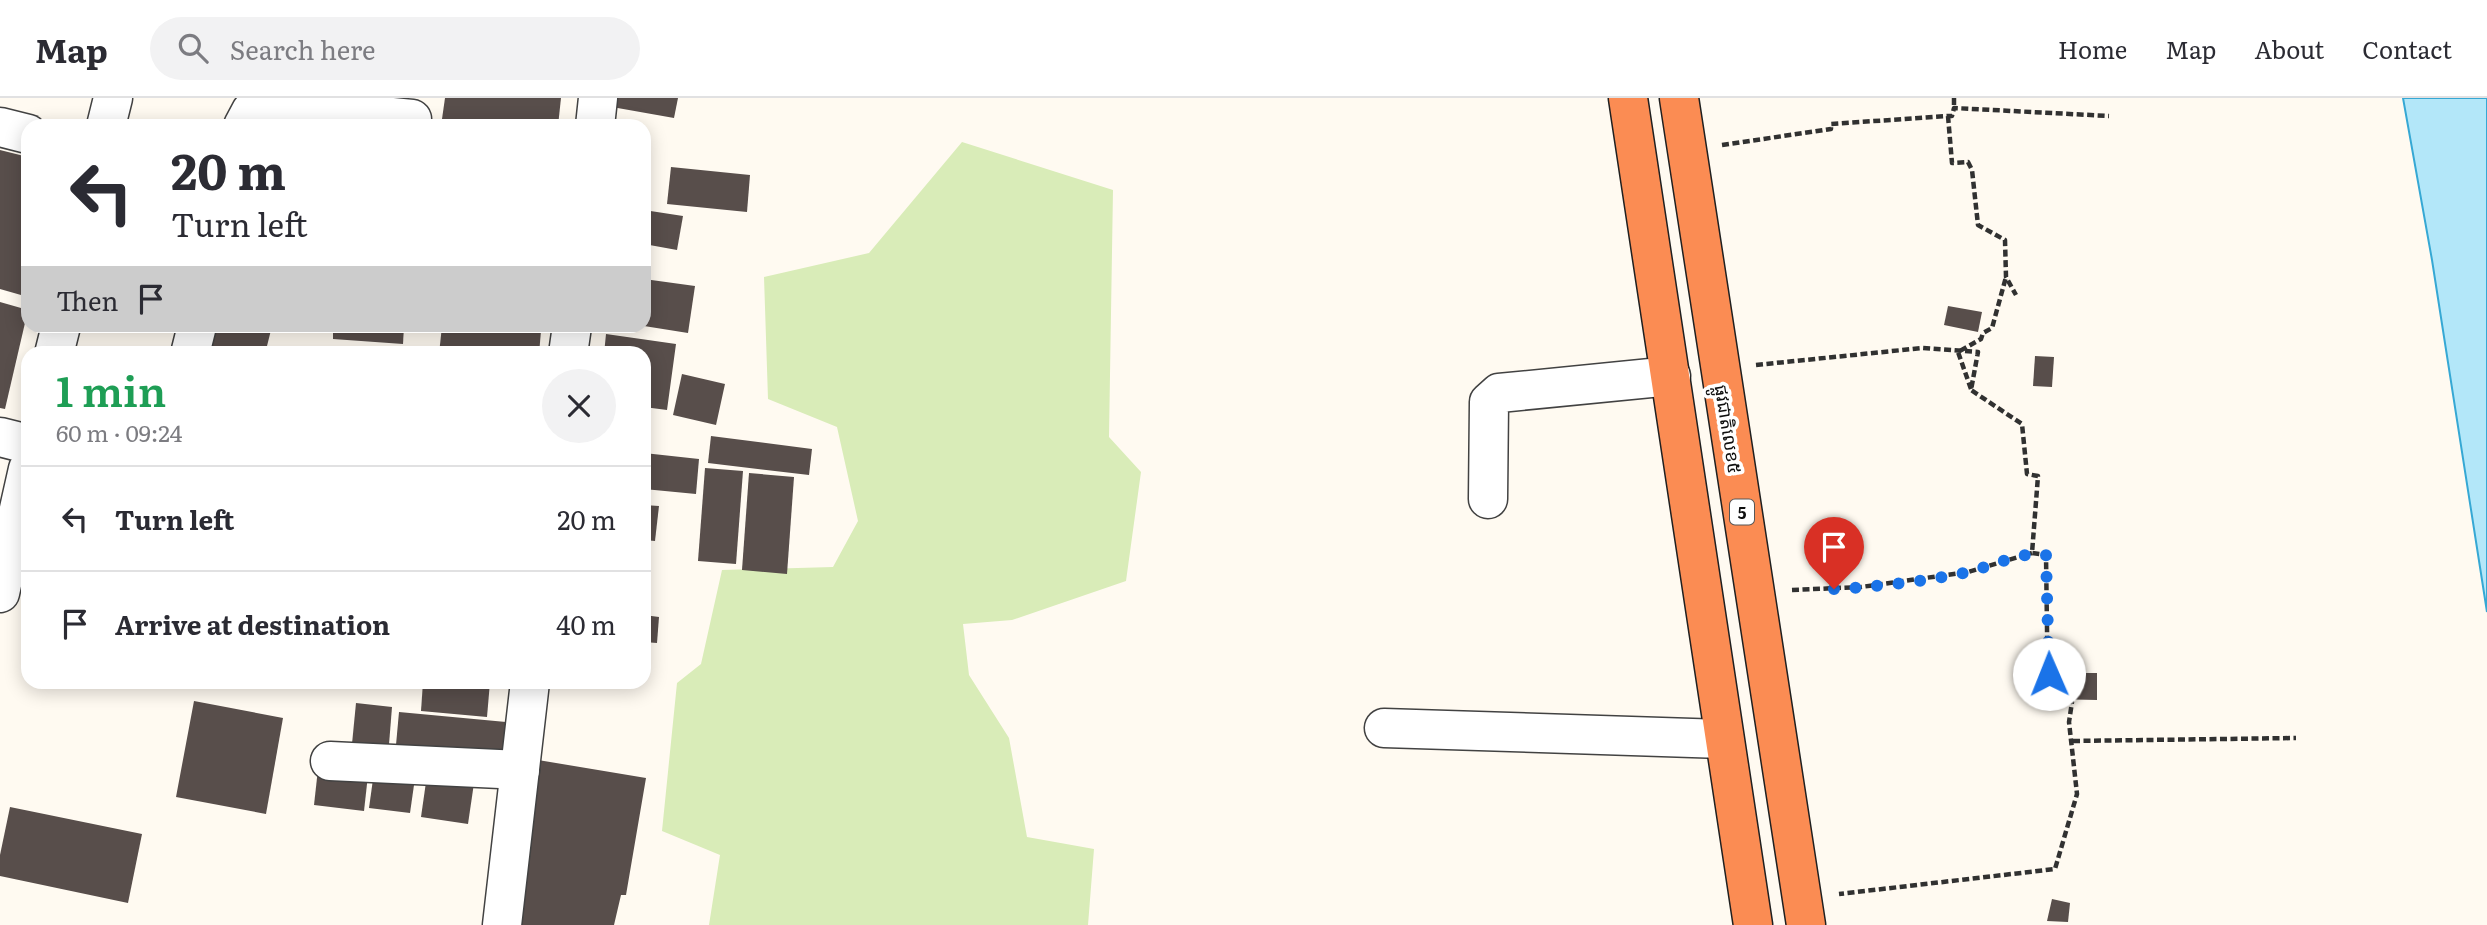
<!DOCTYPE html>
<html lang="en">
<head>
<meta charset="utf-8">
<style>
	body { margin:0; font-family:Literata,"Noto Sans Khmer",serif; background:#f2f2f3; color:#2b2b33; height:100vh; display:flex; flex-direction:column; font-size:26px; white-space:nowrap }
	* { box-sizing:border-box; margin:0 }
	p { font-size:23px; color:#7c7c81 }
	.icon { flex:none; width:38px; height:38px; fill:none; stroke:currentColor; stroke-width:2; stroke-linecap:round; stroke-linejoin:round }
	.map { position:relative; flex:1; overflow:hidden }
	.details { position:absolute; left:21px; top:248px; width:630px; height:343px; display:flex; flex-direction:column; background:#fff; border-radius:21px; box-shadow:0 4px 18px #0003 }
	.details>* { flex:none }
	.top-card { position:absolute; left:21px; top:21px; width:630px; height:214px; border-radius:21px; box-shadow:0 4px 18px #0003; background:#fff; color:#2b2b33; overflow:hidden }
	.pin { position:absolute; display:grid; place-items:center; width:60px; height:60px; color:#fff; margin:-72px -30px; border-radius:50% 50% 50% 0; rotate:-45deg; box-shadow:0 0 7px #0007 }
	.pin .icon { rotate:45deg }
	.me { position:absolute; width:77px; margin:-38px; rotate:359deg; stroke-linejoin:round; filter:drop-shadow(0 0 5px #0008) }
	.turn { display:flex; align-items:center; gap:24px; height:147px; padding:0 35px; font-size:32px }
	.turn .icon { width:91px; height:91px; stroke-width:2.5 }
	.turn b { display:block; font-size:49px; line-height:60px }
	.then { display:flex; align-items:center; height:66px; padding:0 35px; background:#0003; gap:14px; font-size:26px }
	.round { display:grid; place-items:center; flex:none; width:74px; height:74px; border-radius:37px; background:#f2f2f3 }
	.headline { display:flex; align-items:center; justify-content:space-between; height:119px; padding:0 35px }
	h1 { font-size:42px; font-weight:600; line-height:52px; color:#1e9e55 }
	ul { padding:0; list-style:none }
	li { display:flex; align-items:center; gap:21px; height:105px; padding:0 35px; border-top:2px solid #e1e1e2 }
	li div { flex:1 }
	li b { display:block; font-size:26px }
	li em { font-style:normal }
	header { display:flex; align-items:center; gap:42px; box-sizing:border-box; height:98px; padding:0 35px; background:#fff; border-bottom:2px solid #e1e1e2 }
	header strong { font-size:33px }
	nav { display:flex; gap:38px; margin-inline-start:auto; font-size:24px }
	.search { width:490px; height:63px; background:#f2f2f3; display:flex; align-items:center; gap:18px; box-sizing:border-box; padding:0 24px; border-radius:38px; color:#7c7c81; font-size:26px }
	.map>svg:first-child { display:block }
	.green { fill:#d9ecb8 }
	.water { fill:#b3e7f9; stroke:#36a8d4; stroke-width:2 }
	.building { fill:#584e4b }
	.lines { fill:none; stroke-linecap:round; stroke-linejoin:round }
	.minor-casing { stroke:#424242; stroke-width:41 }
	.highway-casing { stroke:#202020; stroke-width:41 }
	.path { stroke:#313131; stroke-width:4.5; stroke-dasharray:7 3.5; stroke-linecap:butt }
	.minor { stroke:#fff; stroke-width:38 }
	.highway { stroke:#fb8c53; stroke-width:38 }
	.route { stroke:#1a73e8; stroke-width:12; stroke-dasharray:0 21.6 }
	.labels { text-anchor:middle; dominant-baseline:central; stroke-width:7; stroke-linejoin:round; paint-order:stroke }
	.shield { fill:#fff; stroke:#575757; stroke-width:2 }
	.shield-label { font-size:16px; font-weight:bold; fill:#0f0f0f }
	.street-label { font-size:18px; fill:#0f0f0f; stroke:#fff }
</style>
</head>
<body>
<header>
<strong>Map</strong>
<div class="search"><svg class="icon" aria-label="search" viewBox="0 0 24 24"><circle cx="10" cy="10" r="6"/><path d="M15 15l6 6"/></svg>Search here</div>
<nav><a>Home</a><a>Map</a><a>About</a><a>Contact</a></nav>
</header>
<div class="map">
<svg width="2487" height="827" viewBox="0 0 2487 827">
	<rect width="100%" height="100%" fill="#fffaf1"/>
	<path class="green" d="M962,44L1113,92L1109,339L1141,374L1126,483L1012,522L963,526L969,577L1009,640L1027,739L1094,751L1088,827H709L720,757L662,733L677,585L701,566L722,472L833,469L858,423L837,329L768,301L764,179L869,155Z"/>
	<path class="water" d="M2403,0H2487V514L2432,162Z"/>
	<g class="building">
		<path d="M445,0H561L558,28H441Z"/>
		<path d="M614,0H678L674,20L612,9Z"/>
		<path d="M0,52L28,59V199L0,191Z"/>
		<path d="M671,69L750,77L747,114L667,106Z"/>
		<path d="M644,112L683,118L677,152L644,146Z"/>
		<path d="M644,181L695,188L688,235L644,228Z"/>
		<path d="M0,204L28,212L5,311L0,310Z"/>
		<path d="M1948,208L1982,214L1978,234L1944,227Z"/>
		<path d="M216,228H272L265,256H209Z"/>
		<path d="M333,228H404L403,246L333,241Z"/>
		<path d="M442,228H488L541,233L539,256H439Z"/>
		<path d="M606,236L676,246L667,312L644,309V256H604Z"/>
		<path d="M2035,258L2054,259L2052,289L2033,288Z"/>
		<path d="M682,276L725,286L716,327L673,317Z"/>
		<path d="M711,338L812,351L809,377L708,365Z"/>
		<path d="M644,355L699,361L696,396L644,391Z"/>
		<path d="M705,370L743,373L736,466L698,463Z"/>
		<path d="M749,375L794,379L787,476L742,472Z"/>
		<path d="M644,407L659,408L655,443L644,442Z"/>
		<path d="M644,449L650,450L647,487L644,486Z"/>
		<path d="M644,517L659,519L657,545L644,544Z"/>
		<path d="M2051,563L2081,565L2080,575H2097V602L2051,601Z"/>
		<path d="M423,584H490L487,619L421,613Z"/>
		<path d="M194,603L283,620L266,716L176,699Z"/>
		<path d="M356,605L392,609L388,659L351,656Z"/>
		<path d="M399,614L506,624L502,668L395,658Z"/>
		<path d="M538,662L646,680L626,797H621L614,827H506Z"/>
		<path d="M318,671L368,677L364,713L314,707Z"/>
		<path d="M374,674L415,680L410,715L369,710Z"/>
		<path d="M427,677L474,685L468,726L421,719Z"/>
		<path d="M10,709L142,736L128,805L0,778V757Z"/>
		<path d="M2052,801L2070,805L2068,824L2047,823Z"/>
	</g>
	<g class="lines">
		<g class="minor-casing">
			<g id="minor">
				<path d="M106,28L113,0"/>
				<path d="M243,28L251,13L266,6L412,21"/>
				<path d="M595,28L598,0"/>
				<path d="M0,29L28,36"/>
				<path d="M54,256L61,228"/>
				<path d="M190,256L197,228"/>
				<path d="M568,256L572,228"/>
				<path d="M0,339L28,346"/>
				<path d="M1488,401L1489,304L1499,295L1671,278"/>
				<path d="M0,495L28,371"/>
				<path d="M1384,630L1723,641"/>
				<path d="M330,663L520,672"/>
				<path d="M502,827L530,584"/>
			</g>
		</g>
		<g class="highway-casing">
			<g id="highway">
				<path d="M1628,0L1753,827"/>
				<path d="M1679,0L1806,827"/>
			</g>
		</g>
		<g class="path">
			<path d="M1954,0V10"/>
			<path d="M1948,18L1952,65L1968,64L1972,72L1978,127L2005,142L2006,179L2016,197"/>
			<path d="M1722,47L1831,31V26L1948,18H1952L1954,10L2109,18"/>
			<path d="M1756,267L1922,250L1978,254L1971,292L2022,326L2027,376L2038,378L2032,455L2046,457L2048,603L2072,604L2069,624L2077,696L2055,771L1839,796"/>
			<path d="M1971,291L1958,254L1981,241L1983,235L1992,230L2006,179"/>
			<path d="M1792,492L1861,489L1968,474L2032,455"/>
			<path d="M2073,643L2296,640"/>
		</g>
		<use href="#minor" class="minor"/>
		<use href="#highway" class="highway"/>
	</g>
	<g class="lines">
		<path class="route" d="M1834,491C1876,489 1928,483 1968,474C1994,468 2019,453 2046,457L2049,576"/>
	</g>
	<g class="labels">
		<rect class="shield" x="1730" y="401.5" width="24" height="25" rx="5"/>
		<g class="shield-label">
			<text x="1742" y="414">5</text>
		</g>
		<g class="street-label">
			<text transform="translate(1729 331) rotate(81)">ផ្លូវជាតិលេខ៥</text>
		</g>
	</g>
</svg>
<div class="pin" style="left:1834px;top:491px;background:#d93025"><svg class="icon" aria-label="arrive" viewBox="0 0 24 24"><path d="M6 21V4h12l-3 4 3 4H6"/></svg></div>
<svg class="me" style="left:2049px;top:576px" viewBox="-20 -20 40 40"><circle r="19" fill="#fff"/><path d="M0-13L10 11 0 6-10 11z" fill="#1a73e8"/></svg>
<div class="top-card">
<div class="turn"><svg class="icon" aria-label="left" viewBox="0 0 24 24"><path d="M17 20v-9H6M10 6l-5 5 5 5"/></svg><div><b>20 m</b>Turn left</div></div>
<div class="then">Then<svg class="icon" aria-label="arrive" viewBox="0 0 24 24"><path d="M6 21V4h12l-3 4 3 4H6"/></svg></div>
</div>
<section class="details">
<div class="headline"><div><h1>1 min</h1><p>60 m · 09:24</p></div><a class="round"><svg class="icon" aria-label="close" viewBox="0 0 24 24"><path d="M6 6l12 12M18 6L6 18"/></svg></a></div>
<ul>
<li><svg class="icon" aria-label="left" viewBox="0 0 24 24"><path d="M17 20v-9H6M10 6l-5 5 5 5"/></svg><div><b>Turn left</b></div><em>20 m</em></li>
<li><svg class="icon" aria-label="arrive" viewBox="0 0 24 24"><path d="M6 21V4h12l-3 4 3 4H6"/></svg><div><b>Arrive at destination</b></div><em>40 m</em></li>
</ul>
</section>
</div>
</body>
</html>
